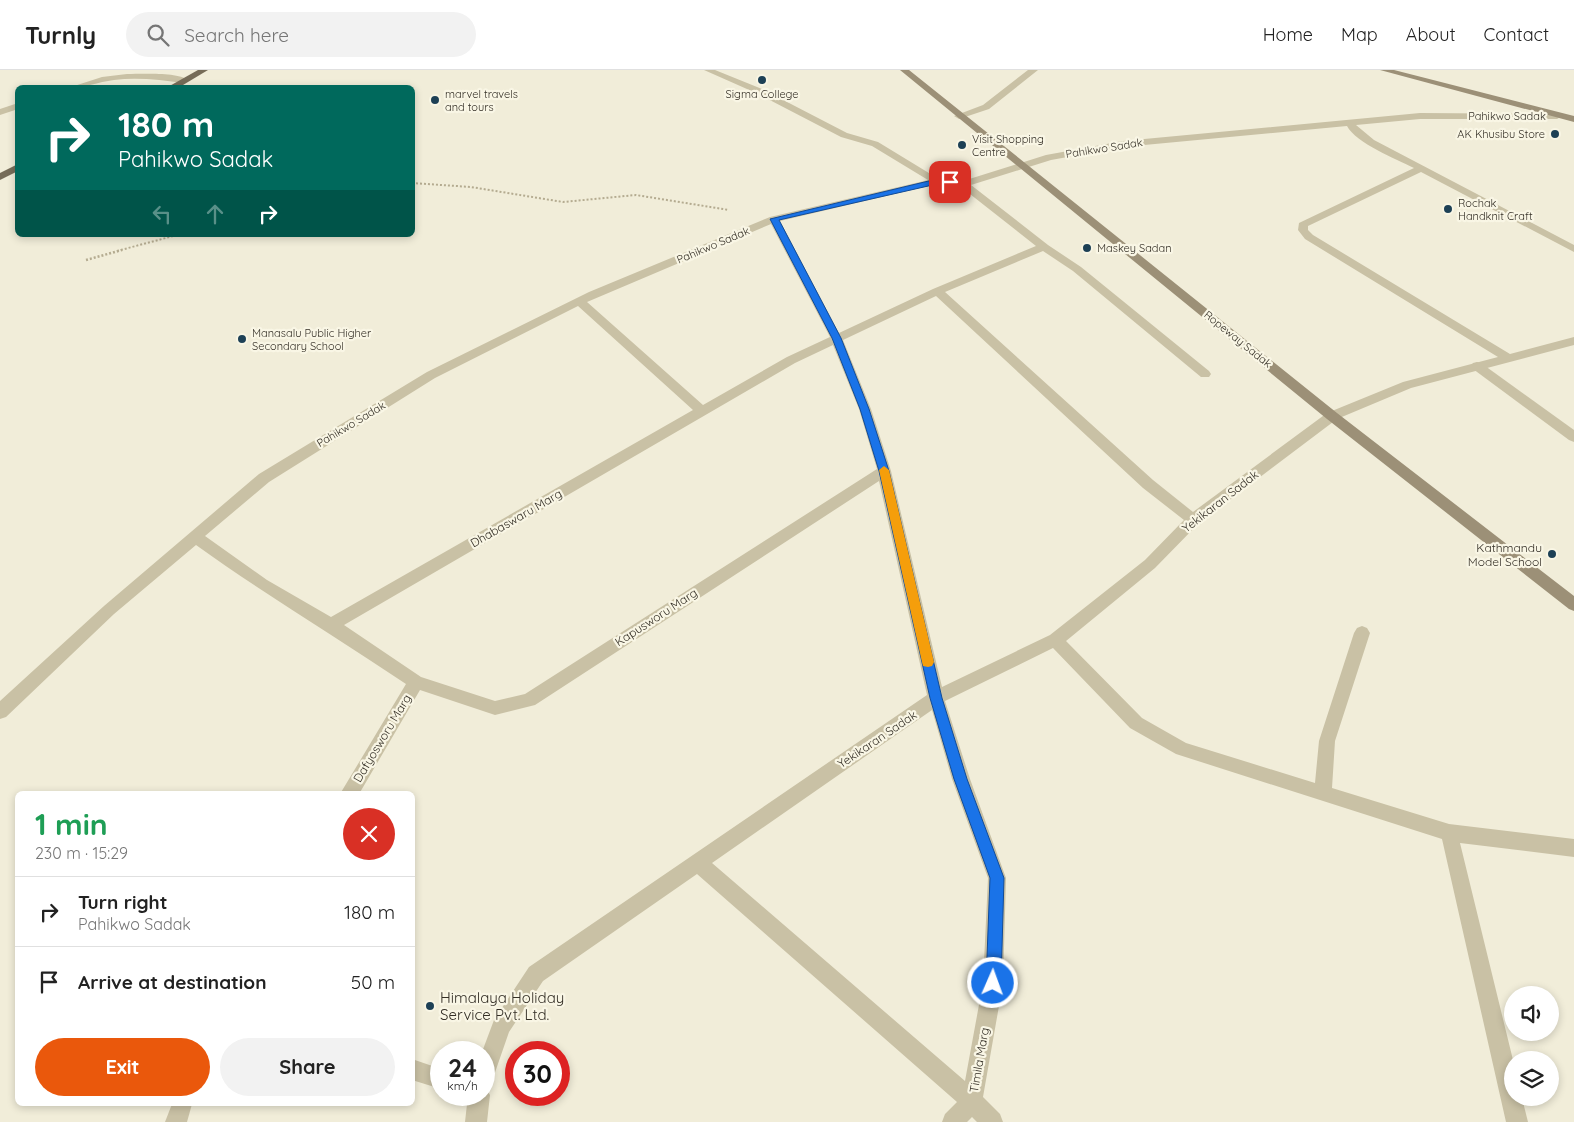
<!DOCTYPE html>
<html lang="en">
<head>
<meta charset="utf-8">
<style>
	body { margin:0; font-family:Quicksand,sans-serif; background:#f2f2f2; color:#222; height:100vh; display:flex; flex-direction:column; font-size:19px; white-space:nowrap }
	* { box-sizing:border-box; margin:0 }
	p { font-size:16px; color:#767676 }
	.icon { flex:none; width:28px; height:28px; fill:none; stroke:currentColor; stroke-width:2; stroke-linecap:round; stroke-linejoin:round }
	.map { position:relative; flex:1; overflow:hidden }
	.details { position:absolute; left:15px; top:721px; width:400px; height:315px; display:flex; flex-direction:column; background:#fff; border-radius:8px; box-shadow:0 2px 8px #0003 }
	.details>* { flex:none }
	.hud { position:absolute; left:15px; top:15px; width:400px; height:152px; border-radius:8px; box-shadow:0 2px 8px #0003; background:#00695c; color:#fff; overflow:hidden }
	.fabs { position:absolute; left:1504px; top:916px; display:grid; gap:10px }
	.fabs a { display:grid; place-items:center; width:55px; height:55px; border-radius:50%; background:#fff; box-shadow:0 2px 8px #0003; font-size:25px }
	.speed { position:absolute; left:430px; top:971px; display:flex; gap:10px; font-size:25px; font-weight:700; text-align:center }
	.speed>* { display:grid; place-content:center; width:65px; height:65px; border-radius:50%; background:#fff; box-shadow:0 2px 8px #0003; line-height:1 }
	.speed small { font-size:12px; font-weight:400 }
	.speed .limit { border:8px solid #d22; background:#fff; color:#111 }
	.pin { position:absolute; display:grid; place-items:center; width:42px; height:42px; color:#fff; margin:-21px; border-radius:10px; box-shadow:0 2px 8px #0006 }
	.me { position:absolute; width:55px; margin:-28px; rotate:2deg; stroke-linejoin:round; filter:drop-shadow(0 0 4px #0008) }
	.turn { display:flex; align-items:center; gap:18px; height:105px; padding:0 20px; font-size:22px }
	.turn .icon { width:65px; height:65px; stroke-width:2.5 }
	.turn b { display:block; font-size:35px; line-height:42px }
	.lanes { display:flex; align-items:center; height:48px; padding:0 20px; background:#0003; justify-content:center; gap:25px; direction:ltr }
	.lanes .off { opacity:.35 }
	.round { display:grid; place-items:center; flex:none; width:52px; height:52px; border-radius:26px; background:#f2f2f2 }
	.head { display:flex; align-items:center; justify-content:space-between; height:85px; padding:0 20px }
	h1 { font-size:30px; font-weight:800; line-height:38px; color:#1e9e55 }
	.cta { display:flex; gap:10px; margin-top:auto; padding:10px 20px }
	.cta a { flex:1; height:58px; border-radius:30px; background:#ea580c; color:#fff; font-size:20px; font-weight:800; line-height:58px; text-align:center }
	.cta a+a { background:#f2f2f2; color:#222 }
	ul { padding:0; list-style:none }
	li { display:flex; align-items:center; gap:15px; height:70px; padding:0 20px; border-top:1px solid #e0e0e0 }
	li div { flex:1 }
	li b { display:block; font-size:19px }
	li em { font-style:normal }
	header { display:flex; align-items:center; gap:30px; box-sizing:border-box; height:70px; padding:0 25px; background:#fff; border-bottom:1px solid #e0e0e0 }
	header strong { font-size:24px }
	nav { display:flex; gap:28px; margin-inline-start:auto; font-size:18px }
	.search { width:350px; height:45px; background:#f2f2f2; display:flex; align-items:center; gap:12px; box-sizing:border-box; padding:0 18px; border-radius:28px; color:#767676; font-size:19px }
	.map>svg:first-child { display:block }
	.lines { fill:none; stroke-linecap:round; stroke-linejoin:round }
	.path-far1 { stroke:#b4ab90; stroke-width:2; stroke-dasharray:2 2; stroke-linecap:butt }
	.path { stroke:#b4ab90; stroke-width:2.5; stroke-dasharray:2 2; stroke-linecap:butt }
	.lane { fill:#c9c1a5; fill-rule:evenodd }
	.street { fill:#c9c1a5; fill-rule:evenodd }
	.secondary { fill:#9c9077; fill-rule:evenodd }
	.primary { fill:#766c58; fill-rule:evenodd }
	.route { fill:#1a73e8; stroke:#114b97 }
	.slow { fill:#f59e0b }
	.poi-dot { fill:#1d4055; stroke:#f9f6e5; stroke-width:2 }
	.labels { text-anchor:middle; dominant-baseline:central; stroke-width:4.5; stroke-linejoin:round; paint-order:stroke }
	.far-poi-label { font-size:11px; fill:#342f26; stroke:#f9f6e5; text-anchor:start }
	.far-street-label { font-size:11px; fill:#342f26; stroke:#f9f6e5 }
	.street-label { font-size:12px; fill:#342f26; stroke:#f9f6e5 }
	.poi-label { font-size:12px; fill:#342f26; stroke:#f9f6e5; text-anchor:end }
	.near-poi-label { font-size:15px; fill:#342f26; stroke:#f9f6e5; text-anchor:start }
</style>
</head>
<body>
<header>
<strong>Turnly</strong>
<div class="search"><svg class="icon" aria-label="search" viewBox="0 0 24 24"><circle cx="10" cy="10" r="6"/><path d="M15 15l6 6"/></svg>Search here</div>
<nav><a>Home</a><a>Map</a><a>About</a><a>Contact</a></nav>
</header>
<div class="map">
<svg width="1574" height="1052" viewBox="0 0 1574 1052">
	<rect width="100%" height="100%" fill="#f1edd9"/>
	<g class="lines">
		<g class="path-far1">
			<path d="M412,113L471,117L563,132L636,125L729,140"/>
			<path d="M117,181L177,165"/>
		</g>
		<path class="path" d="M86,190L122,180"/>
		<g class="lane">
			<path d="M704,0H715L762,19L847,63L878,72L942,111L937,114L933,113L872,76L841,67L756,23Z"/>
			<path d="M1028,0H1038L989,39L959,49L954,46L983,35Z"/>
			<path d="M1477,292L1481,293L1574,360V372L1569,370L1473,299L1471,296L1473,293Z"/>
		</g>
		<g class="street">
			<path d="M127,4C141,4 178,2 188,10L184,13C161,10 137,7 114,10C98,12 84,18 68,18L102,7Z"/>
			<path d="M18,33V39L0,45V39Z"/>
			<path d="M1420,43L1560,44L1562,46L1557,49H1420L1356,55L1374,70L1574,175V182L1421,102L1308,156V160L1313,165L1510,284L1574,267V275L1411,318L1337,349L1198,454L1155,498L1066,571L1142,648L1186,673L1315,713L1319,671L1354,563L1357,558L1362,556L1367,558L1370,563L1335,671L1332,718L1449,754L1574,769V787L1460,773L1513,990L1512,1028H1522L1528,1052H1506L1442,769L1176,684L1130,658L1053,578L945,631L970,709L1006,808L1003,913L983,1027L1000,1044L1003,1052H977L972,1047L967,1052H942L945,1044L957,1032L697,804L543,911L509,962L491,1014L485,1017L490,1025L487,1052H465L468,1025H484V982H482L494,950L529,897L927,625L879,411L535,635L495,645L420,620L359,724H340L406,614C336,567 264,524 196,475L114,544L6,647L0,649V631L104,536L259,404L427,302L589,222L770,147L937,108L963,111L1046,85L1123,71ZM1347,56C1356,73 1396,89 1414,98L1299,153L1298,160L1305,169L1498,287L1403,312L1327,343L1193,442L1153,410L945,222L1043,181L1073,201L1201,307H1209L1211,304L1209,301L1081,197L1048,175L971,115L1051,90L1123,77ZM937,114L961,117L1036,176L933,219L839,263L780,151ZM771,154L830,267L787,287L703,335L587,232ZM936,226L1143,418L1184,450L1145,490L1050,565L942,617L891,401L871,339L843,270ZM578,236L693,340L331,547L267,510L205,466L269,412L435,308ZM833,275L859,339L877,399L525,624L495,631L421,607L344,555L795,293ZM932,640L952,709L988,808L983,913L965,1011L712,793Z"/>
			<path d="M412,989L441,999V1019L412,1010Z"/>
			<path d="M172,1034H192L187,1052H165Z"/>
		</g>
		<g class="secondary">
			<path d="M900,0H909L1337,343L1574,526V541L1569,539L1327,349Z"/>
			<path d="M1380,0H1394L1574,46V52Z"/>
		</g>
		<g class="primary">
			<path d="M198,0H208L178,18H166Z"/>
			<path d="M18,94V101L0,110V103Z"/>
		</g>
	</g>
	<path class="route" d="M937,109L954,112L950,115L937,114L779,150L841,268L869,339L889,401L942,628L967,709L1004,808L1001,913L998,918L993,921L988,918L986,913L990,808L954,709L930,628L879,401L860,339L832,268L770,149Z"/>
	<path class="slow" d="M884,396L889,400L934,592L932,596L928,597L923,596L922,592L879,400Z"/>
	<g class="poi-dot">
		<circle cx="762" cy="10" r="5"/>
		<circle cx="435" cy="30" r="5"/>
		<circle cx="1555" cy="64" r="5"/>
		<circle cx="962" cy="75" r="5"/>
		<circle cx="1448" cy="139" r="5"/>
		<circle cx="1087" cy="178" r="5"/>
		<circle cx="242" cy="269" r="5"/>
		<circle cx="1552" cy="484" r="5"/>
		<circle cx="430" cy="936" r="5"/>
	</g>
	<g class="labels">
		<g class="far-poi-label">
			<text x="445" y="24">marvel travels<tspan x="445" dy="13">and tours</tspan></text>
			<text x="762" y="24" text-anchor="middle">Sigma College</text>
			<text x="1545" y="64" text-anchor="end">AK Khusibu Store</text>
			<text x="972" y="69">Visit Shopping<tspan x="972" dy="13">Centre</tspan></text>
			<text x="1458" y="133">Rochak<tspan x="1458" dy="13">Handknit Craft</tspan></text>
			<text x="1097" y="178">Maskey Sadan</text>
			<text x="252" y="263">Manasalu Public Higher<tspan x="252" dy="13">Secondary School</tspan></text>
		</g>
		<g class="far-street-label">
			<text x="1507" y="46">Pahikwo Sadak</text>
			<text transform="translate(1104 78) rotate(-9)">Pahikwo Sadak</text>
			<text transform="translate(713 175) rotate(-23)">Pahikwo Sadak</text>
			<text transform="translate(1238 269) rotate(39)">Ropeway Sadak</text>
			<text transform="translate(351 354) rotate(-31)">Pahikwo Sadak</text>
		</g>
		<g class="street-label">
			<text transform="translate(1220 431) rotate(-38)">Yekikaran Sadak</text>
			<text transform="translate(516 448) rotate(-30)">Dhabaswaru Marg</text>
			<text transform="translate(656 547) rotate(-33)">Kapusworu Marg</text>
			<text transform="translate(382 668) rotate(-59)">Dafyosworu Marg</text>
			<text transform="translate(877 669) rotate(-34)">Yekikaran Sadak</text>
			<text transform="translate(979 990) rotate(-80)">Timila Marg</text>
		</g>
		<g class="poi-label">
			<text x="1542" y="477">Kathmandu<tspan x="1542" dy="14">Model School</tspan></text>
		</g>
		<g class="near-poi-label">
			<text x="440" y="927">Himalaya Holiday<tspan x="440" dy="17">Service Pvt. Ltd.</tspan></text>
		</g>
	</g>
</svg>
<div class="fabs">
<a><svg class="icon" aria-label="sound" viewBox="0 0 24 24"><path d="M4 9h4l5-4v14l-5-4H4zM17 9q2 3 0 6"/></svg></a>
<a><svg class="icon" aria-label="layers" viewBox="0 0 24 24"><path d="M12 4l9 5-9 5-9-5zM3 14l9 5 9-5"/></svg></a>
</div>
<div class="speed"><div>24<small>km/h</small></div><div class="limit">30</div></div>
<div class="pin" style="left:950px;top:112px;background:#d93025"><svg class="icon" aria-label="arrive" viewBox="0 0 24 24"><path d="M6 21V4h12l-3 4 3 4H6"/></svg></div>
<svg class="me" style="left:993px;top:913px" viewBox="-20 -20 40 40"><circle r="17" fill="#1a73e8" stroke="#fff" stroke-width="3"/><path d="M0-11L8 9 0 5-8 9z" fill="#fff"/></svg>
<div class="hud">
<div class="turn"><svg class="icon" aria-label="right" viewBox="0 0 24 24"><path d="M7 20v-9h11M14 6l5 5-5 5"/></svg><div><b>180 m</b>Pahikwo Sadak</div></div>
<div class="lanes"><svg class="icon off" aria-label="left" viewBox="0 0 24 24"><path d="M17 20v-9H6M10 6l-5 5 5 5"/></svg><svg class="icon off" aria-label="ahead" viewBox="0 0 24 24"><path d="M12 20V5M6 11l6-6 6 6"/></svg><svg class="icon" aria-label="right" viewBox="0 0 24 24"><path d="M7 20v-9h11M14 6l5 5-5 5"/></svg></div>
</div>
<section class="details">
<div class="head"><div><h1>1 min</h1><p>230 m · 15:29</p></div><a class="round" style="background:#d93025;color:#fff"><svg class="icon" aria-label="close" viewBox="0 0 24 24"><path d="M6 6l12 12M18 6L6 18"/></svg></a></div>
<ul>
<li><svg class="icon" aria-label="right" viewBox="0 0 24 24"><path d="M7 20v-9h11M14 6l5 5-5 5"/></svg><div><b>Turn right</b><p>Pahikwo Sadak</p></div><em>180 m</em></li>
<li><svg class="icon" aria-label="arrive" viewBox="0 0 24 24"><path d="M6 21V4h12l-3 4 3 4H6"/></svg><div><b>Arrive at destination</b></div><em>50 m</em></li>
</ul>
<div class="cta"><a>Exit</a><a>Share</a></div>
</section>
</div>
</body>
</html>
